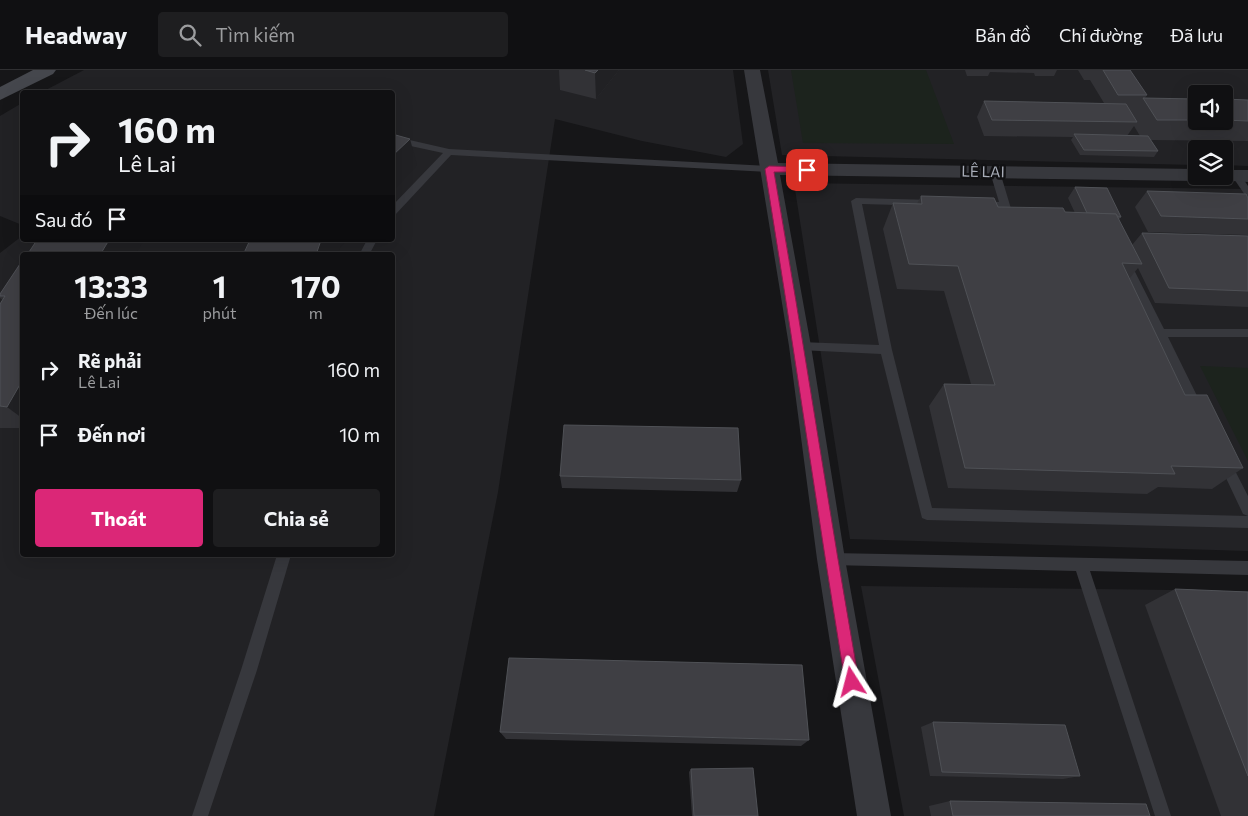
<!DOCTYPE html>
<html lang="vi">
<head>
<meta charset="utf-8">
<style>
	body { margin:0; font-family:Commissioner,sans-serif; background:#1e1e20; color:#f1f3f6; height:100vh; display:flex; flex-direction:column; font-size:19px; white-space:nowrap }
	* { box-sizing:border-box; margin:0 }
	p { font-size:16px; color:#9c9d9f }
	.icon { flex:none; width:28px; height:28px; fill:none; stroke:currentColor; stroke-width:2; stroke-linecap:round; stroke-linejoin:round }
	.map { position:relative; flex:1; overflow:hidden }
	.side { position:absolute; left:20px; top:182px; width:375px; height:305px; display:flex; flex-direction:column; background:#101012; border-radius:5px; box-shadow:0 5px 20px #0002,0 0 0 1px #303032 }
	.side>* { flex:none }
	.guide { position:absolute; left:20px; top:20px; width:375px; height:152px; border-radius:5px; box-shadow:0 5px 20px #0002,0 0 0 1px #303032; background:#101012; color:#f1f3f6; overflow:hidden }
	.controls { position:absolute; left:1188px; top:15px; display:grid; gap:10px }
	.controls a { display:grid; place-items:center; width:45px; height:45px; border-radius:5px; background:#101012; box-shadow:0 5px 20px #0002,0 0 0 1px #303032; font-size:25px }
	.pin { position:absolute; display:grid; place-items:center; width:42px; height:42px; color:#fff; margin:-21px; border-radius:10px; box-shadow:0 2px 8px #0006 }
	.me { position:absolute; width:55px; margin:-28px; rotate:351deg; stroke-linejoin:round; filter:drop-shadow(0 0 4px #0008) }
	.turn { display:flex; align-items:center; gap:18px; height:105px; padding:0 15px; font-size:22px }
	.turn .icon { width:65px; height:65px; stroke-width:2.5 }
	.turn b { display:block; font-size:35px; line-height:42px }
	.then { display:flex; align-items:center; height:48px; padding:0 15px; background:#0003; gap:10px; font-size:19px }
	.eta { display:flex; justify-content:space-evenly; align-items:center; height:85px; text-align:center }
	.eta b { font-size:30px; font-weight:700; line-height:35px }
	.cta { display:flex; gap:10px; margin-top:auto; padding:10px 15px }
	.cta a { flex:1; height:58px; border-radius:5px; background:#db2777; color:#fff; font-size:20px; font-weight:700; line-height:58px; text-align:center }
	.cta a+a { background:#1e1e20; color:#f1f3f6 }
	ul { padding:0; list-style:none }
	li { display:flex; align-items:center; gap:15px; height:65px; padding:0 15px }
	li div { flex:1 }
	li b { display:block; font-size:19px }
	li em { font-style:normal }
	header { display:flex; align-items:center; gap:30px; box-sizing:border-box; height:70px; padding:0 25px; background:#101012; border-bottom:1px solid #303032 }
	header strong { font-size:24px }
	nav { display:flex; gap:28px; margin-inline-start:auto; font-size:18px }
	.search { width:350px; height:45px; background:#1e1e20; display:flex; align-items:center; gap:12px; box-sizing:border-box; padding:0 18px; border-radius:5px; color:#9c9d9f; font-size:19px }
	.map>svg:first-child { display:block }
	.built { fill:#222225; fill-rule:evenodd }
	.green { fill:#1c231d }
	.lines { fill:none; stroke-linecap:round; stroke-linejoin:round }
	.lane { fill:#37383d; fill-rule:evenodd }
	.street { fill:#37383d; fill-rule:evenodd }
	.secondary { fill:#45474d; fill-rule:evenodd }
	.wall { fill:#323236; fill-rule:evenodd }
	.shaded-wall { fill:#212124 }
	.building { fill:#3f3f44; stroke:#4f5156 }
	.route { fill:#db2777; stroke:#8e194d }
	.labels { text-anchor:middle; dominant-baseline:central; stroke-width:5; stroke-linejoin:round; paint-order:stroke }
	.far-street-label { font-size:15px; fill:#a8adb8; stroke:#111113 }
</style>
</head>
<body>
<header>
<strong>Headway</strong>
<div class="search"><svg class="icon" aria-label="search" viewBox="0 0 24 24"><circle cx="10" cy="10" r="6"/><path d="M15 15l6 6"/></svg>Tìm kiếm</div>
<nav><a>Bản đồ</a><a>Chỉ đường</a><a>Đã lưu</a></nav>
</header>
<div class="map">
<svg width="1248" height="746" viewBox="0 0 1248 746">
	<rect width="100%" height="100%" fill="#161618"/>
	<g class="built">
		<path d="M84,0H733L743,74L726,87L642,71L555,49L498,422L434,746H0V183L22,166V170H392V22H42ZM22,185H392V485H22Z"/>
		<path d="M768,0H1248V96L1224,95V79H1196V95L782,85ZM1196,24H1224V51H1196Z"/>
		<path d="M22,33V155L0,146V46Z"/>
		<path d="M794,113L1248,119V481L850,469Z"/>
		<path d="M861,516L1248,521V746H904Z"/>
	</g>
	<g class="green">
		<path d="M791,0H926L954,74L803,73Z"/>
		<path d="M1200,296L1248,298V391Z"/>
	</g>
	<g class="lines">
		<g class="lane">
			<path d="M392,66L449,79L769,96L774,99L769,102L451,85L395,145L392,146V136L443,83L392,72Z"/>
			<path d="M995,99L1000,102L1012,142L1010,144H1004L1001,138L979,137L974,134L979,131L999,132L990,102Z"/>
			<path d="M1237,103L1240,104L1248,116V126L1245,125L1232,106Z"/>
			<path d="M856,128L934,130L939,133L934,136L862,134L892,280L932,438L1248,446L1243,444L1218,391L1220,387L1224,386L1228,387L1248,426V458L927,450L922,448L881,284L800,280L794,276L800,272L879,275L851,131Z"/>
			<path d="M367,170H377L369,185H359Z"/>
			<path d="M1125,188L1130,192L1164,259H1248V267H1168L1204,340L1202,344H1194L1192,340L1120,192Z"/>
			<path d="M831,483L1248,491V505L1090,501L1171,746H1155L1076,501L831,495L826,494L824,489L826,484Z"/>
			<path d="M277,485H291L257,600L208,746H192L241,600Z"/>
		</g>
		<g class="street">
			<path d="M744,0H760L778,93L1196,99V106H1205L1203,109L1196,111L780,105L811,276L845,489L891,746H857L817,489L789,276Z"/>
			<path d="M1224,100H1248V112L1217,110L1215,106H1224Z"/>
		</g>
		<path class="secondary" d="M33,0H56L53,4L0,30V17Z"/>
	</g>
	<g class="wall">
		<path d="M559,0H619L596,29L560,20Z"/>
		<path d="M965,0H1057L1054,6H1035L1034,3L990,2L988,6H967Z"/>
		<path d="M1078,0H1130L1147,25L1145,28L1196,29V51H1224V29L1248,30V71L1151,70L1158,81L1154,87L1080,85L1071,70L1073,67L984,66L977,47L984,31L1104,33L1090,10H1084ZM1134,56L1140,66H1127Z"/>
		<path d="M1075,117L1121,147L1119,150L1132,175L1142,163L1248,166V237L1155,233L1138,198L1129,209L1185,325L1243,398L1212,419L1158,417L1147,424L948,418L929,336L944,314H971L944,221L897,219L883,159L893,133L917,134L921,126L998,137L1075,143L1068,128Z"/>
		<path d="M1147,121L1248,128V165H1247L1148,162L1135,137Z"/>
		<path d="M22,191V358H0V234L3,230L0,228V224Z"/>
		<path d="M560,406L741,410L737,422L562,418Z"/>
		<path d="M1175,519L1248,522V746H1221L1145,535Z"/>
		<path d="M933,652L1080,706L1063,709L930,706L921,657Z"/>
		<path d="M500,662L809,670L801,676L506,669Z"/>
		<path d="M691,699L758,746H692L689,702Z"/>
		<path d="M950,731L1150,746H931L929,736Z"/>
	</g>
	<g class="shaded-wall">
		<path d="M598,0H619L596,29L595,3Z"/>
		<path d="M410,69L417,95L392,122V86Z"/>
		<path d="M109,170H144L135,185H100Z"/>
		<path d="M321,170H347L340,178L337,185H316Z"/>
		<path d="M22,311V348L7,337Z"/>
	</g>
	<g class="building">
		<path d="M585,0H598L595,3Z"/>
		<path d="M1103,0H1130L1147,25H1118Z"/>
		<path d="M1143,28L1196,29V50H1157Z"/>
		<path d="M1224,29L1248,30V51L1224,50Z"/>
		<path d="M984,31L1126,34L1137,52L992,50Z"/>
		<path d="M392,64L410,69L392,86Z"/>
		<path d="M1074,64L1148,66L1158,81L1084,80Z"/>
		<path d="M1075,117L1107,118L1121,147H1118L1116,144L1087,143Z"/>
		<path d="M1147,121L1246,124L1248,128V149L1161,146Z"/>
		<path d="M921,126L994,128L998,137L1063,138L1065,142L1116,144L1142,194L1122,193L1185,325H1207L1243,398L1171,396L1175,404L965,398L944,314L995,315L958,196L909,194L893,133L922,134Z"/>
		<path d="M1142,163L1248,166V221L1169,218Z"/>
		<path d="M37,170H109L100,185H27Z"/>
		<path d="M250,170H321L316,185H243Z"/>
		<path d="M22,191V311L7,337L0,336V234L5,226H0V224Z"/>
		<path d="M564,355L738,358L741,410L560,406Z"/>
		<path d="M1175,519L1248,522V706Z"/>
		<path d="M509,588L802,595L809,670L500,662Z"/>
		<path d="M933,652L1065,655L1080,706L942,702Z"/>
		<path d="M753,698L758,746H694L691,699Z"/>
		<path d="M950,731L1146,734L1150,746H953Z"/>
	</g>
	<path class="route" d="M769,96L807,97L811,100L807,102H774C804,272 829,443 859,612L857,617L852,619L847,617L845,612C817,442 793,270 765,99Z"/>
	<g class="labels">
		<g class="far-street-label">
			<text transform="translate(983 101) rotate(1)">LÊ LAI</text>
		</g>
	</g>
</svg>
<div class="controls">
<a><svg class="icon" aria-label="sound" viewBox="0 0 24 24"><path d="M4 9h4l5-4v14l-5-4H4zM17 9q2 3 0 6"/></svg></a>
<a><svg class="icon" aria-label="layers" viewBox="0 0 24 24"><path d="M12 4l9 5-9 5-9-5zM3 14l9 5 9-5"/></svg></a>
</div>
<div class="pin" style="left:807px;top:100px;background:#d93025"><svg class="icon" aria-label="arrive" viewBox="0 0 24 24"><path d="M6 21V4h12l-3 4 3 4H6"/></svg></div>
<svg class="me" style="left:852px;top:612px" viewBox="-20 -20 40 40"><path d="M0-17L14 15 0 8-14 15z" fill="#db2777" stroke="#fff" stroke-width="4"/></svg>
<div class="guide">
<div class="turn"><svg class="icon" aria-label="right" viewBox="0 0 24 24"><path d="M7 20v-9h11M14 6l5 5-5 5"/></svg><div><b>160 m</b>Lê Lai</div></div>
<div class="then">Sau đó<svg class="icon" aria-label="arrive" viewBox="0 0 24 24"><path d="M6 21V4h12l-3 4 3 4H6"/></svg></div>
</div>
<section class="side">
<div class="eta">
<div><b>13:33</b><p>Đến lúc</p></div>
<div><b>1</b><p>phút</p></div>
<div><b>170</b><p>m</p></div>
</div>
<ul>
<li><svg class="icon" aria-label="right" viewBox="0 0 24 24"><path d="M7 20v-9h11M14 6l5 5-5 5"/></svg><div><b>Rẽ phải</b><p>Lê Lai</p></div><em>160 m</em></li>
<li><svg class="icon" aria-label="arrive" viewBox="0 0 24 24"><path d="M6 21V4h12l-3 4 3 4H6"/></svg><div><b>Đến nơi</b></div><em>10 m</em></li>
</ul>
<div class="cta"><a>Thoát</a><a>Chia sẻ</a></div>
</section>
</div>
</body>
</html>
